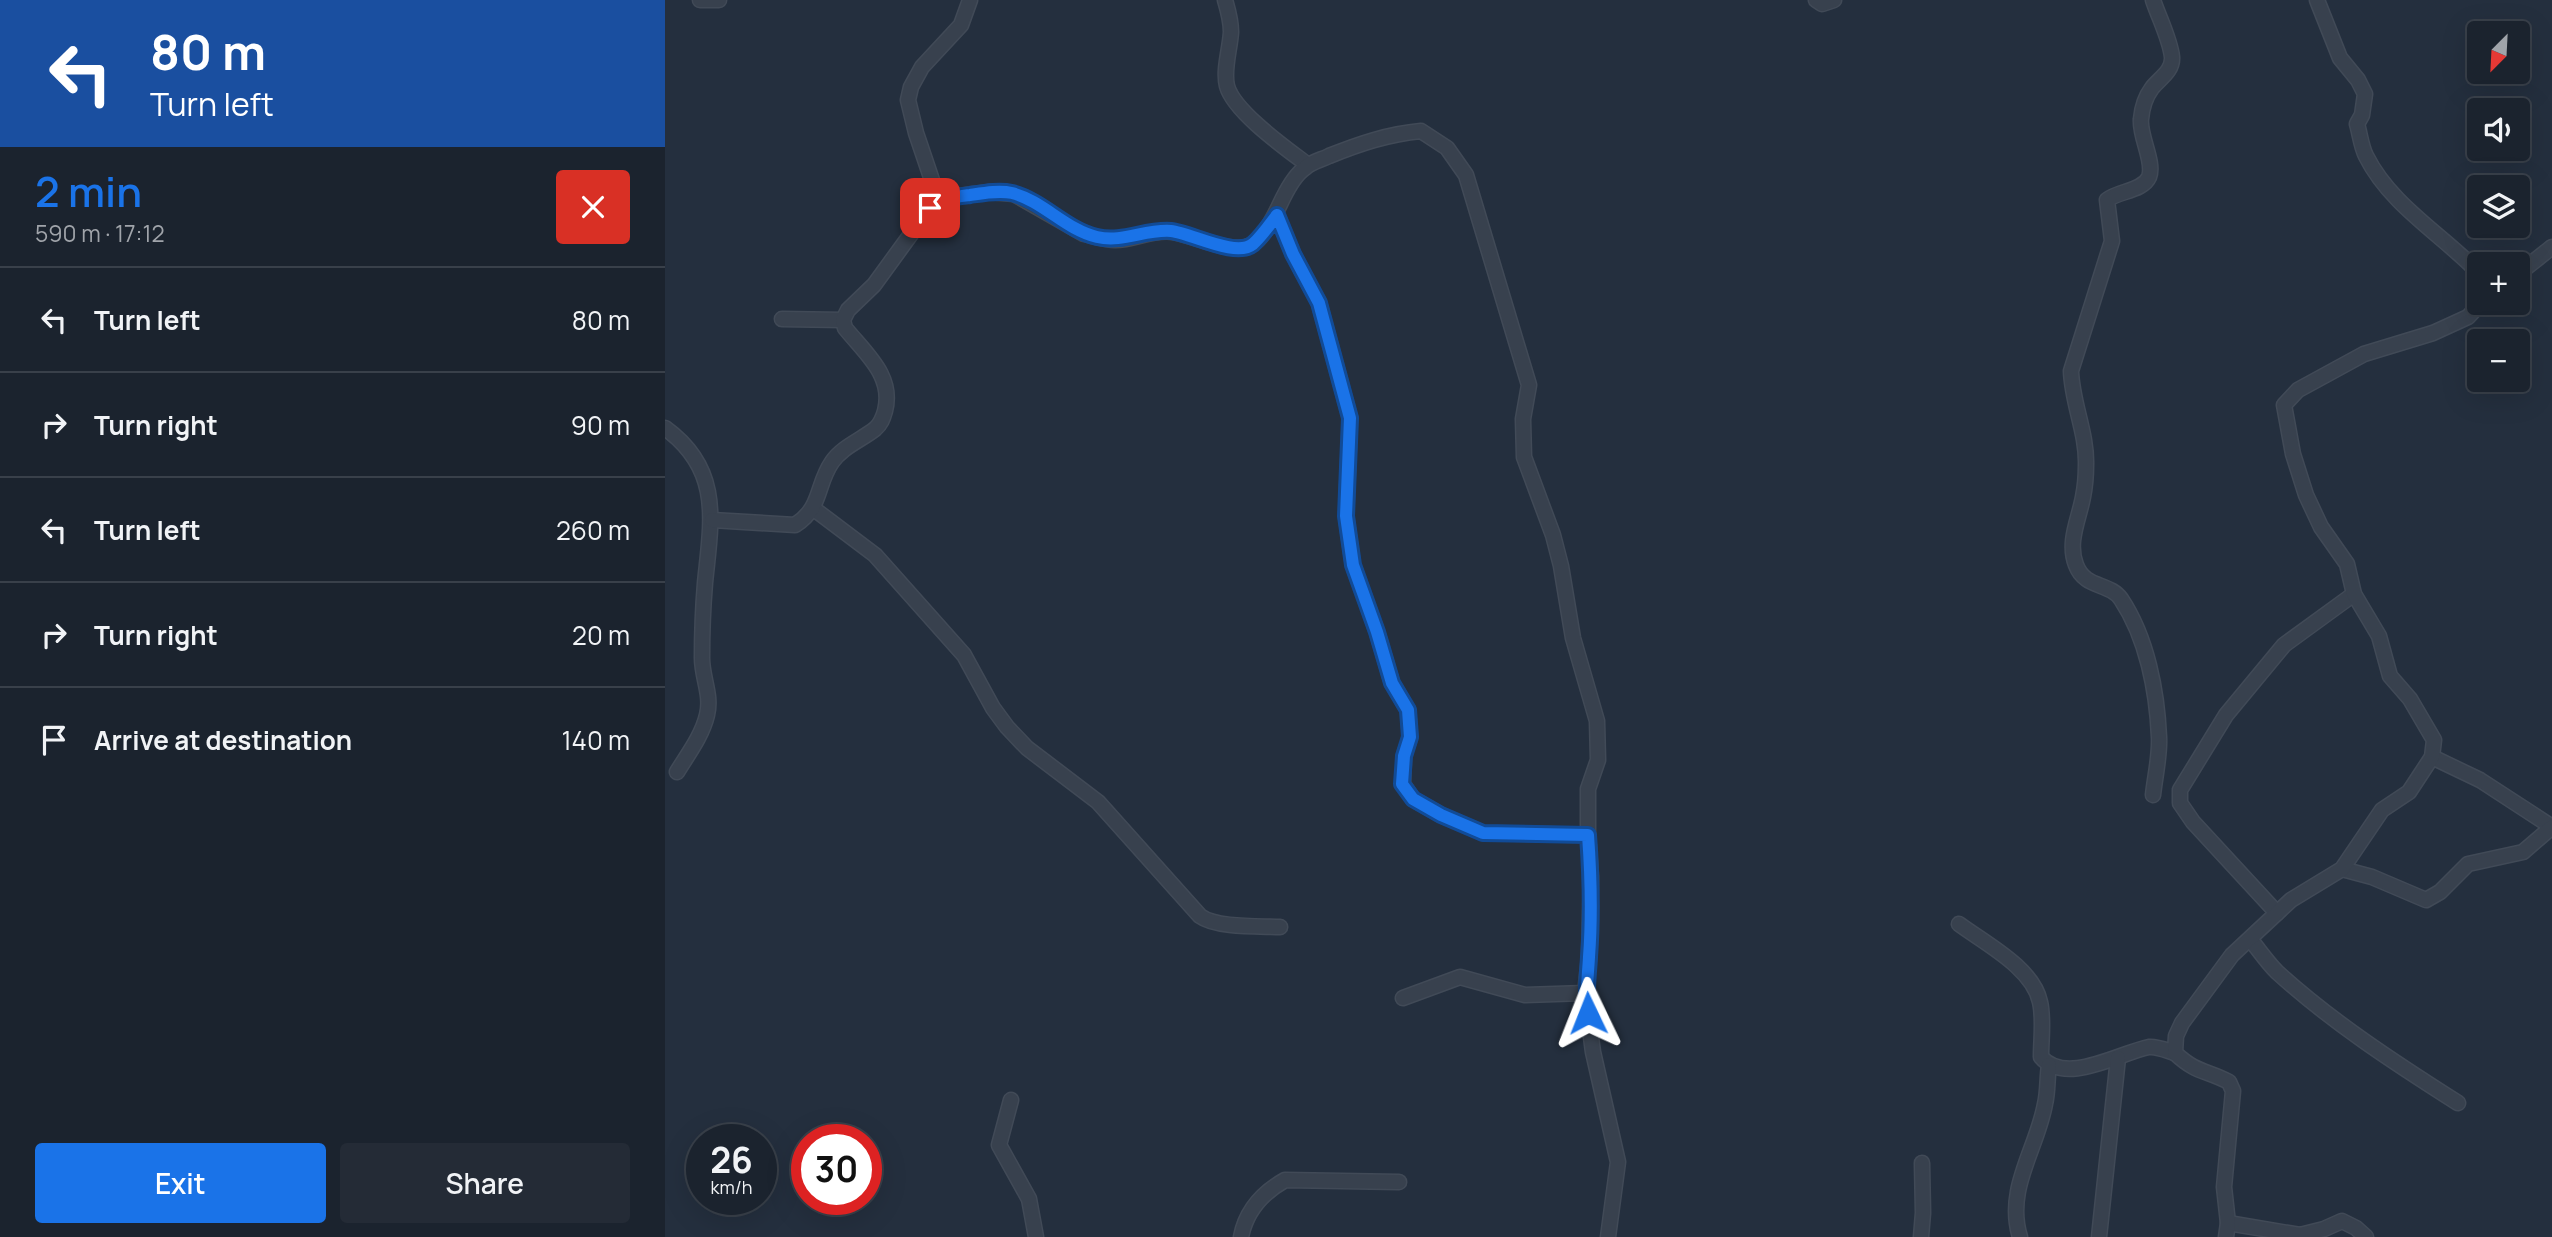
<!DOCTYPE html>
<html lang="en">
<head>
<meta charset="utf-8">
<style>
	body { margin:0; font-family:Manrope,sans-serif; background:#242b36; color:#f1f3f6; height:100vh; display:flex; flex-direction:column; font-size:26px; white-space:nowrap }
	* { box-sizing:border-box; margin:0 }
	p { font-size:23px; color:#a0a4aa }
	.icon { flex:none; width:38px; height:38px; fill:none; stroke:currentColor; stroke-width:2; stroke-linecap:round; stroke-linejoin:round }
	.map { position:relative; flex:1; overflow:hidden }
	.panel { display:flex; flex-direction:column; background:#1b232e; width:665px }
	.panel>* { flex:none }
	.hud { background:#1a4fa0; color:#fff; overflow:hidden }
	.needle { width:46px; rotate:204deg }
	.controls { position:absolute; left:1802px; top:21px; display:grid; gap:14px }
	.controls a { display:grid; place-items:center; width:63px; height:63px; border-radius:7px; background:#1b232e; box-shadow:0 7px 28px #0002,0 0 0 2px #39404a; font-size:35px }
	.speed { position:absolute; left:21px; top:1124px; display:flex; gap:14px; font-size:35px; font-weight:700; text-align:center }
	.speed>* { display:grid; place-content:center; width:91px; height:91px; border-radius:50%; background:#1b232e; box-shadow:0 7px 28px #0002,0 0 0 2px #39404a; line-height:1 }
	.speed small { font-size:18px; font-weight:400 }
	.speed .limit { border:10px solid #d22; background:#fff; color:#111 }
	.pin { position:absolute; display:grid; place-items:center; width:60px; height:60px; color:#fff; margin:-30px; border-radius:14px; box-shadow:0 4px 10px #0006 }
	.me { position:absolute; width:77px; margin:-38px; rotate:358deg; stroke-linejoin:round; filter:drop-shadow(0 0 5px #0008) }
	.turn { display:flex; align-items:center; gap:24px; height:147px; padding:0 35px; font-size:32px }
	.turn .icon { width:91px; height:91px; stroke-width:2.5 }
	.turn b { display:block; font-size:49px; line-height:60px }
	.round { display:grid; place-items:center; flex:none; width:74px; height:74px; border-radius:7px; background:#242b36 }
	.headline { display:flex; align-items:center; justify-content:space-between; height:119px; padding:0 35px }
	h1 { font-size:42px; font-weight:600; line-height:52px; color:#1a73e8 }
	.primary-button { display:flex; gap:14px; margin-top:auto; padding:14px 35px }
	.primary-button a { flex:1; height:80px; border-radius:7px; background:#1a73e8; color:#fff; font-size:28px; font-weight:600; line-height:80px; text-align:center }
	.primary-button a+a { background:#242b36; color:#f1f3f6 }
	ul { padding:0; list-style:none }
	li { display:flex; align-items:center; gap:21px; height:105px; padding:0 35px; border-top:2px solid #39404a }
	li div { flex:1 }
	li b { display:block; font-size:26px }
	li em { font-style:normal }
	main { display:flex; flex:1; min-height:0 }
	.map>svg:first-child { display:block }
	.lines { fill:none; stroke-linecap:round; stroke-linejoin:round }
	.street-casing { stroke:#414a57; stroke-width:17 }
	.street { stroke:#38414e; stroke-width:14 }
	.route-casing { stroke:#114b97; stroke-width:18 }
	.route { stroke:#1a73e8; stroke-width:12 }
</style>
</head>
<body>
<main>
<section class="panel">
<div class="hud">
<div class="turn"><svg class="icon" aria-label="left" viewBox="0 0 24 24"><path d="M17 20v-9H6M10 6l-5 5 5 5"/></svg><div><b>80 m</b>Turn left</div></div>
</div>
<div class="headline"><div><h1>2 min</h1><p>590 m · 17:12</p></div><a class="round" style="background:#d93025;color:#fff"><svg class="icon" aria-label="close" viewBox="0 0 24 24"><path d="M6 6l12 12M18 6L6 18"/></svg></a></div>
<ul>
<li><svg class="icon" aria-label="left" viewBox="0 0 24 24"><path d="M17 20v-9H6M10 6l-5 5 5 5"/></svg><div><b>Turn left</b></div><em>80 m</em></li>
<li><svg class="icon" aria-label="right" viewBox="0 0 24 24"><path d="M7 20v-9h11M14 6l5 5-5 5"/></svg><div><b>Turn right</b></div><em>90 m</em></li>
<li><svg class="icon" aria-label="left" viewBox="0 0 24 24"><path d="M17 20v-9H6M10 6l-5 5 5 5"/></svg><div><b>Turn left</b></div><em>260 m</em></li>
<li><svg class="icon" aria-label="right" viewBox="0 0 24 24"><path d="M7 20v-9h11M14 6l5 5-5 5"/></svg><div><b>Turn right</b></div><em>20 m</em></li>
<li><svg class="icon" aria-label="arrive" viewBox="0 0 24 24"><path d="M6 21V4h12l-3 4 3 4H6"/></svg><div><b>Arrive at destination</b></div><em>140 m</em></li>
</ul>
<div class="primary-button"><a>Exit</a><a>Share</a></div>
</section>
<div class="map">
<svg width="1887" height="1237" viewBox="0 0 1887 1237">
	<rect width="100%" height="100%" fill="#242f3e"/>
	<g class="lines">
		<g class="street-casing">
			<g id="street">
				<path d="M35,0H54"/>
				<path d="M560,0C563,10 566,22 566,32C565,49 558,70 562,86C569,112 622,149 643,165"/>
				<path d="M1151,0L1157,4L1169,0"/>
				<path d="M1652,0L1675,58L1693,80L1700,94L1697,115L1692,124C1695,134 1696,146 1701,156C1726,206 1778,235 1815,274"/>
				<path d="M274,201L251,133L243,100L246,87L257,67L296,25L305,0"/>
				<path d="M612,215L628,254L654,303L685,418L681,516L688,565L712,632L727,683L743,710L745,737L739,756L738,784L748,799L776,815L818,833L923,835"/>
				<path d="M1853,274L1887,247"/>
				<path d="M117,319L178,320"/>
				<path d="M0,428C58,470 46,522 40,583C38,607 37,634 37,658C37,678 47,695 42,715C37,736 23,754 12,772"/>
				<path d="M149,509L210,555L299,655L328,708L342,727L362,748L433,802L535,916C551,928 594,926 615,927"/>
				<path d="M47,520L130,525C157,508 151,485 167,462C177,447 196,440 210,429C216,424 218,418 220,411C229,376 201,354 180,328L178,320L183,310L209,285L265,208L274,201L286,197L325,192L349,194L419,234C429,236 440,240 450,240C470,240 487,229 508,232C528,235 566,255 586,245C600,238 611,212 618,198C623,188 631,174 640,168C646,162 656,160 664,156C694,144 723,134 756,131L782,148L801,175L864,385L858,419L859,457L888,535L896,566L908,638L932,721L933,760L923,789V835L926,877L924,958L920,993L860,995L795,977L738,998"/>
				<path d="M1767,757L1815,780L1887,827"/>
				<path d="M1488,795C1490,776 1495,756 1494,737C1492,691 1482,638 1456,599C1444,582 1420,589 1411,565C1402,542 1414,519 1418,497C1420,487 1421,476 1421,465C1422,433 1407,403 1406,371L1447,241L1442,200C1453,191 1478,191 1484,177C1490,162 1474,136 1476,119C1477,108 1481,96 1487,88C1495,78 1508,71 1507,57C1505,39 1494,18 1488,0"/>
				<path d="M1677,869L1707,877L1761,900L1775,892L1803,864L1858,852L1887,827"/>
				<path d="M1612,913L1528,822L1515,803V790L1561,715L1619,645L1689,594"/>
				<path d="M1294,924C1321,944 1368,968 1375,1002C1379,1019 1376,1039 1376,1057C1401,1086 1454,1053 1484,1047C1492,1046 1503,1051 1510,1053"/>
				<path d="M1585,939C1594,950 1602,962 1612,972C1667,1022 1730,1063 1793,1103"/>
				<path d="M920,993L928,1052L953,1162L943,1237"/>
				<path d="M346,1100L334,1145L364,1199L371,1237"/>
				<path d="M1563,1223L1635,1235L1659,1229L1677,1221L1691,1228L1701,1237"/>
				<path d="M576,1237C581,1211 597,1193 620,1180L734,1182"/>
				<path d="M1256,1237L1258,1213L1257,1163"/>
				<path d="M1355,1237C1340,1189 1372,1149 1380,1104C1383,1092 1382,1078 1384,1065"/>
				<path d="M1434,1237L1453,1058"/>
				<path d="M1561,1237L1563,1223L1559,1187L1568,1091L1564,1082C1541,1070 1531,1073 1510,1053L1511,1036L1517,1023L1567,955L1626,900L1677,869L1717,810L1744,792L1767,757L1769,740L1745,699L1725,676L1714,636L1689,594L1682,564L1656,527L1641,495L1628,454L1619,405L1633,390L1699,354L1768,333L1803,317L1816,303"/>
			</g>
		</g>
		<use href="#street" class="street"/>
	</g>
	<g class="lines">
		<g class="route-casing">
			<path id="route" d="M265,208C277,198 289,197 305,195C318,193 334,190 347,193C378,201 401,230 432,237C458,243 480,229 506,231C526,233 571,258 588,244C597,236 605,224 612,215L628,254L654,303L685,418L681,516L688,565L712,632L727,683L743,710L745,737L739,756L737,784L748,799L776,815L818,833L923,835C926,876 927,917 924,957C923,977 920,993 923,1013"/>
		</g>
		<use href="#route" class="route"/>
	</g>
</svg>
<div class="controls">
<a><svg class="needle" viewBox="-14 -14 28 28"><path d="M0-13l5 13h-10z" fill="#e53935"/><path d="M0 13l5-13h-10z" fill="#a0a4aa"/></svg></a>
<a><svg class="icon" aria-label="sound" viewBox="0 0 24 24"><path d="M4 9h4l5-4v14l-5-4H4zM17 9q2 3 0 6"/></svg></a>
<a><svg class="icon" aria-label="layers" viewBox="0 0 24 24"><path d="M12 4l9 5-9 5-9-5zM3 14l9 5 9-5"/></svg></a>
<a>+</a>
<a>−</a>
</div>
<div class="speed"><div>26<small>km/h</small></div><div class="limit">30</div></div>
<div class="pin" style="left:265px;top:208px;background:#d93025"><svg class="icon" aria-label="arrive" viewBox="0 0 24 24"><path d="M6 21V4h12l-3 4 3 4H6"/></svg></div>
<svg class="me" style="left:923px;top:1013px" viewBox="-20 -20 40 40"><path d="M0-17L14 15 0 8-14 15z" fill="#1a73e8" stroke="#fff" stroke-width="4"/></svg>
</div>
</main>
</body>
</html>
